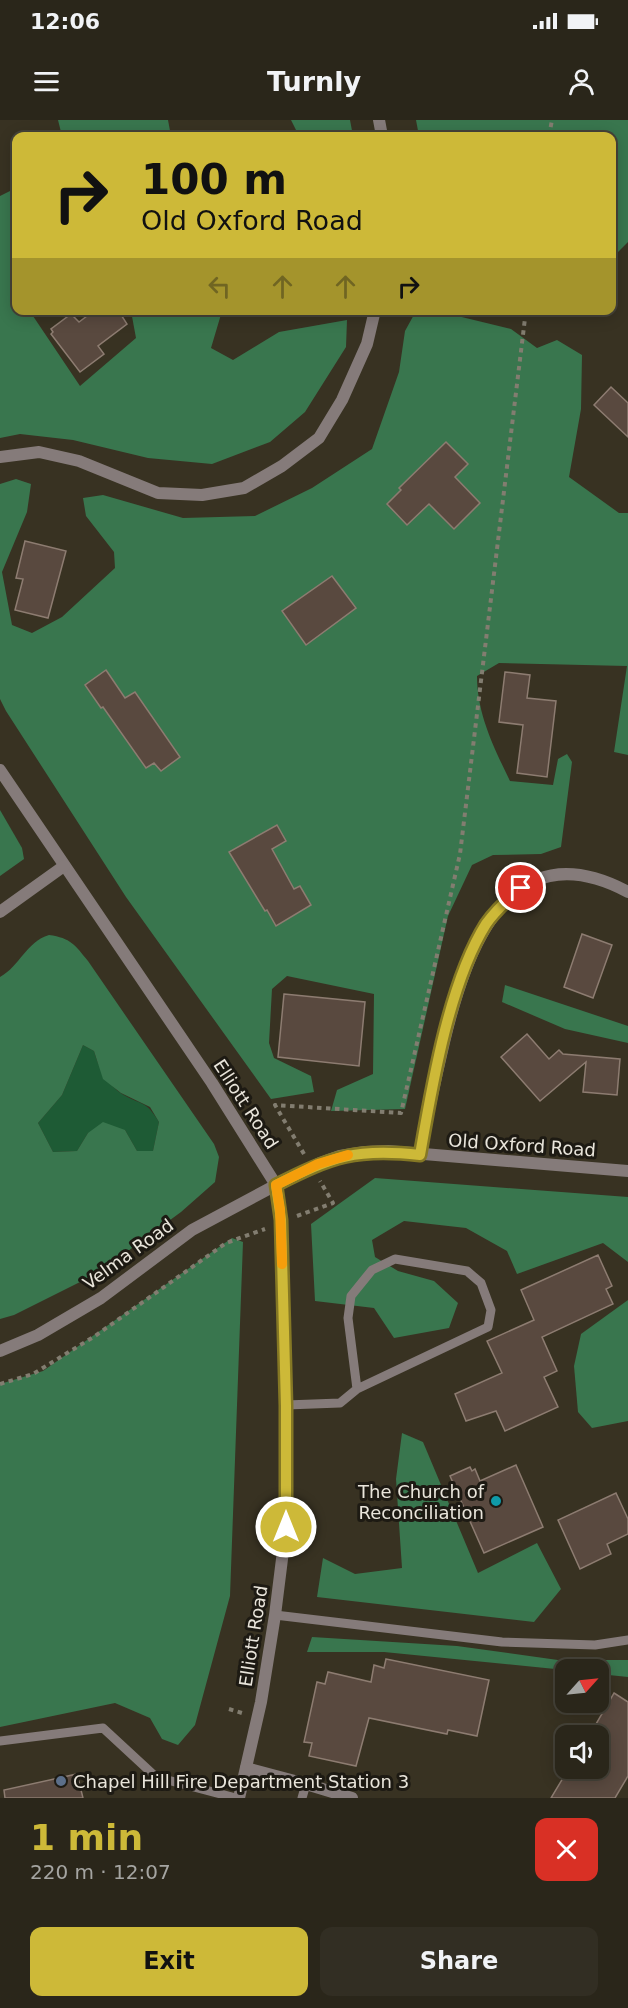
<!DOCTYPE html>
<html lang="en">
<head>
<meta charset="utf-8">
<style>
	body { margin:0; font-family:"DejaVu Sans",sans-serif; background:#322e23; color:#f1f3f6; height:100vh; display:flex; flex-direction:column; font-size:22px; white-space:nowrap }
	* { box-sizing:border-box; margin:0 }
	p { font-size:20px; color:#a5a5a2 }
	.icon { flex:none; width:33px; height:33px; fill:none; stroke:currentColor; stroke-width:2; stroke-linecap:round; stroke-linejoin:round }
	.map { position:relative; height:1678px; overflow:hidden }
	.details { display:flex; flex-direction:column; background:#2a261a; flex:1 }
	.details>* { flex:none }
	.top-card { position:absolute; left:12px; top:12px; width:604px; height:183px; border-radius:12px; box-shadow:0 3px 15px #0003,0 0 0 2px #464339; background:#cdb938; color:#111; overflow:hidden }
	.needle { width:39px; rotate:63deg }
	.controls { position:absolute; left:555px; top:1539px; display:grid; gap:12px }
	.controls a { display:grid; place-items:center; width:54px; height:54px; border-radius:12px; background:#2a261a; box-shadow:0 3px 15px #0003,0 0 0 2px #464339; font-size:30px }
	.pin { position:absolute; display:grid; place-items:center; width:51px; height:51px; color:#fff; margin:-26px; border:3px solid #fff; border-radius:50%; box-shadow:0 2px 6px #0007 }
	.me { position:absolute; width:66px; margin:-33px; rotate:0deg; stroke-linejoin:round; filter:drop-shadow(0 0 4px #0008) }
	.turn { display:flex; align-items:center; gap:21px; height:126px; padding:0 30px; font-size:27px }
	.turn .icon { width:78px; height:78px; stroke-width:2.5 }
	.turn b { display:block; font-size:42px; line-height:51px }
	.lanes { display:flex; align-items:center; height:57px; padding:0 30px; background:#0003; justify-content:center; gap:30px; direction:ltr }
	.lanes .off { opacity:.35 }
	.round { display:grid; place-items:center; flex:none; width:63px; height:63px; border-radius:12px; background:#322e23 }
	.summary { display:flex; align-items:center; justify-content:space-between; height:102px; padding:0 30px }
	h1 { font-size:36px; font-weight:700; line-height:45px; color:#cdb938 }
	.action { display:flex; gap:12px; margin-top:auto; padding:12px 30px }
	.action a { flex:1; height:69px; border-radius:12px; background:#cdb938; color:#111; font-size:24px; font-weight:700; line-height:69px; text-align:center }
	.action a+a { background:#322e23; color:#f1f3f6 }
	.status { display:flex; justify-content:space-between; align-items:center; height:42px; padding:0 30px; background:#2a261a; direction:ltr }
	.status svg { height:16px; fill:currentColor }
	header { display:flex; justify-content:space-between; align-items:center; height:78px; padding:0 30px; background:#2a261a; font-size:27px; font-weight:700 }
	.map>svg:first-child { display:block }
	.green { fill:#1e5b35 }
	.forest { fill:#39764e; fill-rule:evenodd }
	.building { fill:#59493f; stroke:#8d7c71; stroke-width:1.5 }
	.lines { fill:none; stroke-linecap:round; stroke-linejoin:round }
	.path { stroke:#827d70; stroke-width:4; stroke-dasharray:4.5 4.5; stroke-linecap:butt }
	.service { stroke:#857b7a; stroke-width:9 }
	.minor { stroke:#857b7a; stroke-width:12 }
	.route-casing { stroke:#857824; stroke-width:15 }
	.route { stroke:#cdb938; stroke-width:10 }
	.slow { stroke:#f59e0b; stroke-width:10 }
	.culture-dot { fill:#0f9aa8; stroke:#1d1a13; stroke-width:2 }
	.service-dot { fill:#5c6f8a; stroke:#1d1a13; stroke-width:2 }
	.labels { text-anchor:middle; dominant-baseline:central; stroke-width:6; stroke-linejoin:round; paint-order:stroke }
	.street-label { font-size:18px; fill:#e9e5db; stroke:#1d1a13 }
	.poi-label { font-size:18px; fill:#e9e5db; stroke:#1d1a13; text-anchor:end }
</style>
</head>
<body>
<div class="status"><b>12:06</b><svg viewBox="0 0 49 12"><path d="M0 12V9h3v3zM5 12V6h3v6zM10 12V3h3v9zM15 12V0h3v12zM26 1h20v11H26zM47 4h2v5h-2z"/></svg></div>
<header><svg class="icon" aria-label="menu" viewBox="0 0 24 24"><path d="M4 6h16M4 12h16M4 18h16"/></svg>Turnly<svg class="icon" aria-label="person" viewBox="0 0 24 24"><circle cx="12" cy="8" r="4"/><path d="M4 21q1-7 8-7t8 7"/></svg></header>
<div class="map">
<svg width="628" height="1678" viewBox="0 0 628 1678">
	<rect width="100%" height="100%" fill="#383222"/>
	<path class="green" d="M83,925L94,931C98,947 108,965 122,974C142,986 145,979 159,1002L153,1031H137L125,1010L88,1013L77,1031L53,1032L38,1003L62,975Z"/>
	<g class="forest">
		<path d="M58,0H168L171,16H62Z"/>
		<path d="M291,0H350L353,16H299Z"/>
		<path d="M416,0H628V122L616,134L612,135V16H419Z"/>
		<path d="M16,68V190L42,191L33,196L80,266L136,218L131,191H222L211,228L233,240L279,212L347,200L346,227L305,292L270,322L212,344L148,338L73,320L20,314L0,318V76Z"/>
		<path d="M416,191H437L511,209L537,228L557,220L582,235L581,289L569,357L619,393H628V635L614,632L627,546L499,543L477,556C477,594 494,628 510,661L553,665L558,639L567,634L572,642L561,727L541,734L493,735L472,745L448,796L405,989L331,991L337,970L373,954L374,874L287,856L272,869L269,923L274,938L311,956L314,972L271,979L126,777L6,591L0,579V364L16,359L31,364L27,392L2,452L12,505L32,513L62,497L115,448L114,432L86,396L83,378L103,375L183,398L255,396L312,368L372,329L399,252L405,211Z"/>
		<path d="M0,690L22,728L24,739L0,756Z"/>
		<path d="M49,815C71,818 75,825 88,841L214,1024L219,1037L215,1062L181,1092L98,1153L14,1195L0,1199V857C20,846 26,822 49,815ZM83,925L94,931L103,959L121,973L150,987L159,1002L153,1031H137L125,1010L103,1002L88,1013L77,1031L53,1032L38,1003L62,975Z"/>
		<path d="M505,865L628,906V923L565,909L502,882Z"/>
		<path d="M375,1058L628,1077V1142L603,1123L517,1154L507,1131L466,1108L404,1101L372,1120L375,1137L398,1151L434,1161L458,1183L449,1208L394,1218L374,1188L315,1181L311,1104Z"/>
		<path d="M232,1118L243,1122L230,1476L195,1605L178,1625L162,1619L150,1598L115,1583L0,1607V1264L43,1251Z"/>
		<path d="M628,1180V1301L592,1308L578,1292L574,1246L581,1214Z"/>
		<path d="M402,1313L423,1322L478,1453L537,1423L561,1469L534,1502L317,1477L323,1438L355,1454L402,1448L396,1359Z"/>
		<path d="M312,1517L457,1526L558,1540H628V1557L599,1554L598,1550H565L384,1532H307Z"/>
	</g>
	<g class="building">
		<path d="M95,190H118L127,204L98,226L104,234L80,252L51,214L53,212L51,209L71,194L79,202Z"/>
		<path d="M611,267L628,283V317L594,285Z"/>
		<path d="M446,322L468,344L455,357L480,383L454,409L429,384L407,405L387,384L401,370L399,368Z"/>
		<path d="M25,421L66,431L48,498L15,490L23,459L16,458Z"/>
		<path d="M332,456L356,488L306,525L282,491Z"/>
		<path d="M106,550L125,578L135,572L180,637L161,651L154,643L146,648L103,587L101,588L85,565Z"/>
		<path d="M505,552L530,555L527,578L556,581L547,657L517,653L523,605L499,602Z"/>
		<path d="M277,705L286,721L272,729L294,769L300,766L311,785L276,806L267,790L265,791L229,732Z"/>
		<path d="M582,814L612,825L593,878L564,867Z"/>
		<path d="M284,874L365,882L359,946L278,937Z"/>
		<path d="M527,914L549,939L559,930L563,934L620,939L617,975L583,972L586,942L540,981L501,937Z"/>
		<path d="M598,1135L612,1166L606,1169L613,1184L542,1217L557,1251L544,1257L558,1287L505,1311L496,1291L466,1301L455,1274L502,1253L487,1221L534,1200L521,1170Z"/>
		<path d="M516,1345L543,1407L484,1433L450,1356L470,1347L472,1351L475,1349L480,1361Z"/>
		<path d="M616,1373L628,1399V1414L607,1424L611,1434L580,1449L558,1400Z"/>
		<path d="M386,1539L489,1560L477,1616L448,1610L447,1614L369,1598L356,1646L309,1636L312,1623L304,1622L317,1562L325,1564L328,1552L371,1562L374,1545L384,1548Z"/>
		<path d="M614,1573L628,1582V1656L615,1678H551L569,1648H598V1616H589Z"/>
		<path d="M77,1654L83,1678H5L4,1670Z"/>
	</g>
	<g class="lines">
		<g class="path">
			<path d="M549,16L552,0"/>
			<path d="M304,1034L275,985L401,993L460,734L526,190"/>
			<path d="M297,1096L333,1083L320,1061"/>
			<path d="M0,1264L33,1254L95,1216L226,1123L265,1109"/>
			<path d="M229,1589L242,1593"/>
		</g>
		<g class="service">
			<path d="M286,1285L340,1283L357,1269L488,1207L491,1190L481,1163L467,1151L395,1139L372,1150L351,1176L348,1198L357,1269"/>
			<path d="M275,1495L502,1522L595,1525L628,1520"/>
			<path d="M0,1621L103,1608L156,1657L236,1678"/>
			<path d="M302,1678L306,1664"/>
		</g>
		<g class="minor">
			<path d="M379,0L382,16"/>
			<path d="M0,337L39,332L79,341L158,373L202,375L244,368L282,346L319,318L342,280L367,224L375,190"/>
			<path d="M0,650L212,963L276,1065L281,1100L286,1285V1407L275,1495L261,1582L239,1678"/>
			<path d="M0,792L64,746"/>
			<path d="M420,1035C427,997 435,960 444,922C466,830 508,708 628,772"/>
			<path d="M0,1231L38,1215L101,1178L192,1110L276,1065L318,1044L340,1036L365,1032L388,1031L628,1051"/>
			<path d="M246,1648L306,1664L352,1678"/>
		</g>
	</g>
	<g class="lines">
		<g class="route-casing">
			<path id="route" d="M286,1407V1286L281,1100L276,1065C333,1036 356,1028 420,1035C432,966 449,863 486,804C496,790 508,779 521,768"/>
		</g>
		<use href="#route" class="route"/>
		<path class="slow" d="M282,1144L280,1089L276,1065L318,1044L348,1035"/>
	</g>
	<circle class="culture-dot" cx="496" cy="1381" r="6"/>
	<circle class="service-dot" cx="61" cy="1661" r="6"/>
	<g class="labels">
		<g class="street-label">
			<text transform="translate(246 984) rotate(57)">Elliott Road</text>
			<text transform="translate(522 1025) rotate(4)">Old Oxford Road</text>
			<text transform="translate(128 1134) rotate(-36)">Velma Road</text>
			<text transform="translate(253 1516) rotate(-81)">Elliott Road</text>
		</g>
		<g class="poi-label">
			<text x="484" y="1371">The Church of<tspan x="484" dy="21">Reconciliation</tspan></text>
			<text x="73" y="1661" text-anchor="start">Chapel Hill Fire Department Station 3</text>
		</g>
	</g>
</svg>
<div class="controls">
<a><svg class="needle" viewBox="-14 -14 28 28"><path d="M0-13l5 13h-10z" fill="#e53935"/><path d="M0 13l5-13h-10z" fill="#a5a5a2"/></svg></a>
<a><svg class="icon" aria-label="sound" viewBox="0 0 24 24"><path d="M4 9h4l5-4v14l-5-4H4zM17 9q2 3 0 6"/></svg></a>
</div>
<div class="pin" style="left:521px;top:768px;background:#d93025"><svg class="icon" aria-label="arrive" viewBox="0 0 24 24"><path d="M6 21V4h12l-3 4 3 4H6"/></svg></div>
<svg class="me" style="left:286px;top:1407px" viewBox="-20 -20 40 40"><circle r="17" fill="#cdb938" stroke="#fff" stroke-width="3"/><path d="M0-11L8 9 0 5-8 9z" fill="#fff"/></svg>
<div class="top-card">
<div class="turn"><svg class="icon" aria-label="right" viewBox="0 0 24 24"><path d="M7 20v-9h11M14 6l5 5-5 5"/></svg><div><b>100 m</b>Old Oxford Road</div></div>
<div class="lanes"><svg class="icon off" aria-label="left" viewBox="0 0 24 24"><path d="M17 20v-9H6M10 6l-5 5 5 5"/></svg><svg class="icon off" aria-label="ahead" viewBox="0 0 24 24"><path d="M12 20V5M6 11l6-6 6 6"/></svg><svg class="icon off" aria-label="ahead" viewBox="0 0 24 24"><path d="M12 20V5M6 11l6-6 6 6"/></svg><svg class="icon" aria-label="right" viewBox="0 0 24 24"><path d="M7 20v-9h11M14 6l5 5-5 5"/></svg></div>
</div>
</div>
<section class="details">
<div class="summary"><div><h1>1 min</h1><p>220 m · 12:07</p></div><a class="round" style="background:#d93025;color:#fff"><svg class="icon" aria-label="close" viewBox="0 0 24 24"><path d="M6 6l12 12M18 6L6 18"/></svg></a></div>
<div class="action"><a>Exit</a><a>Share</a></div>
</section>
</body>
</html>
